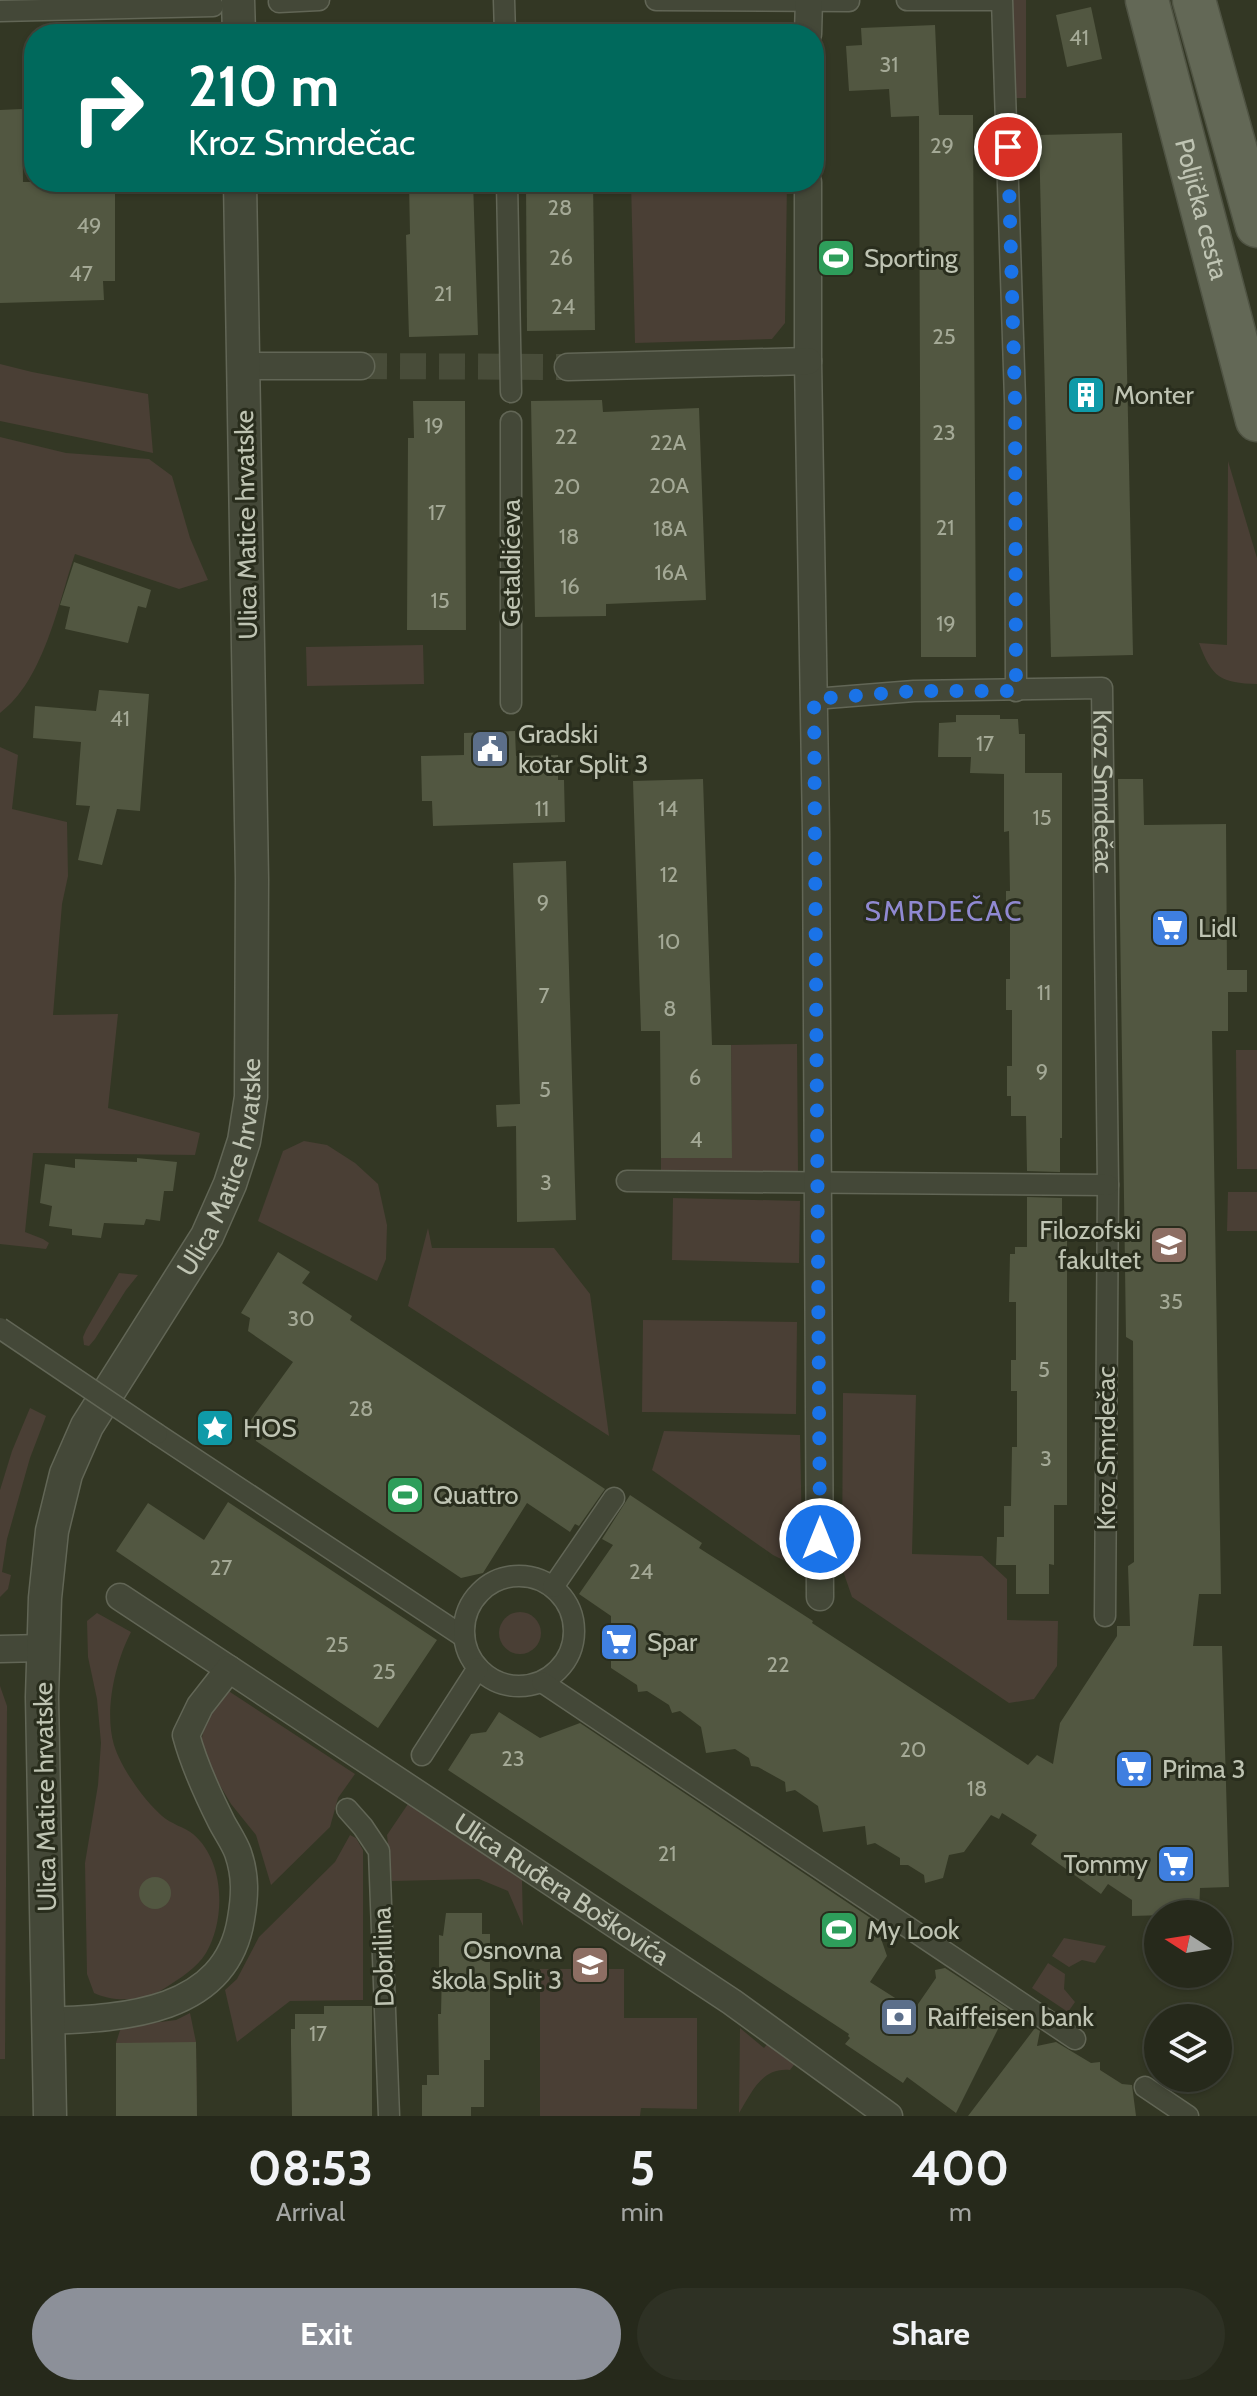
<!DOCTYPE html>
<html lang="en">
<head>
<meta charset="utf-8">
<style>
	body { margin:0; font-family:Cabin,sans-serif; background:#2e3124; color:#f1f3f6; height:100vh; display:flex; flex-direction:column; font-size:30px; white-space:nowrap }
	* { box-sizing:border-box; margin:0 }
	p { font-size:26px; color:#a4a6a3 }
	.icon { flex:none; width:44px; height:44px; fill:none; stroke:currentColor; stroke-width:2; stroke-linecap:round; stroke-linejoin:round }
	.map { position:relative; height:2116px; overflow:hidden }
	.side { display:flex; flex-direction:column; background:#26291b; flex:1 }
	.side>* { flex:none }
	.guide { position:absolute; left:24px; top:24px; width:800px; height:168px; border-radius:32px; box-shadow:0 2px 6px #0004,0 0 0 2px #42453a; background:#00695c; color:#fff; overflow:hidden }
	.needle { width:52px; rotate:282deg }
	.fabs { position:absolute; left:1144px; top:1900px; display:grid; gap:16px }
	.fabs a { display:grid; place-items:center; width:88px; height:88px; border-radius:50%; background:#26291b; box-shadow:0 2px 6px #0004,0 0 0 2px #42453a; font-size:40px }
	.pin { position:absolute; display:grid; place-items:center; width:68px; height:68px; color:#fff; margin:-34px; border:4px solid #fff; border-radius:50%; box-shadow:0 2px 8px #0007 }
	.me { position:absolute; width:88px; margin:-44px; rotate:0deg; stroke-linejoin:round; filter:drop-shadow(0 0 6px #0008) }
	.turn { display:flex; align-items:center; gap:28px; height:168px; padding:0 32px; font-size:36px }
	.turn .icon { width:104px; height:104px; stroke-width:2.5 }
	.turn b { display:block; font-size:56px; line-height:68px }
	.eta { display:flex; justify-content:space-evenly; align-items:center; height:136px; text-align:center }
	.eta b { font-size:48px; font-weight:700; line-height:56px }
	.primary-button { display:flex; gap:16px; margin-top:auto; padding:16px 32px }
	.primary-button a { flex:1; height:92px; border-radius:48px; background:#8c9099; color:#fff; font-size:32px; font-weight:700; line-height:92px; text-align:center }
	.primary-button a+a { background:#2e3124; color:#f1f3f6 }
	.map>svg:first-child { display:block }
	.green { fill:#4a3f35 }
	.building { fill:#525741 }
	.lines { fill:none; stroke-linecap:round; stroke-linejoin:round }
	.minor-tunnel { stroke:#484c39; stroke-width:26; stroke-dasharray:26 13; stroke-linecap:butt }
	.pedestrian-casing { stroke:#626656; stroke-width:23 }
	.minor-casing { stroke:#626656; stroke-width:29 }
	.tertiary-casing { stroke:#626656; stroke-width:35 }
	.primary-casing { stroke:#505444; stroke-width:45 }
	.pedestrian { stroke:#444838; stroke-width:20 }
	.minor { stroke:#444838; stroke-width:26 }
	.tertiary { stroke:#444838; stroke-width:32 }
	.primary { stroke:#636856; stroke-width:42 }
	.pedestrian-bridge-casing { stroke:#626656; stroke-width:23; stroke-linecap:butt }
	.pedestrian-bridge { stroke:#444838; stroke-width:20 }
	.route { stroke:#1a73e8; stroke-width:14; stroke-dasharray:0 25.2 }
	.labels { text-anchor:middle; dominant-baseline:central; stroke-width:6; stroke-linejoin:round; paint-order:stroke }
	.number-label { font-size:22px; fill:#a4a996 }
	.street-label { font-size:26px; fill:#bfc4b3; stroke:#292d1d }
	.poi-label { font-size:26px; fill:#bfc4b3; stroke:#292d1d; text-anchor:start }
	.neighbourhood-label { font-size:28px; letter-spacing:2px; fill:#9089d2; stroke:#292d1d }
</style>
</head>
<body>
<div class="map">
<svg width="1257" height="2116" viewBox="0 0 1257 2116">
	<rect width="100%" height="100%" fill="#333724"/>
	<g class="green">
		<rect x="1013" y="0" width="13" height="98"/>
		<path d="M631,182H787L785,323L772,339L635,343Z"/>
		<path d="M0,364L32,372L148,394L153,453L0,421Z"/>
		<path d="M0,437L66,453L149,459L172,476L190,538L208,580L179,589L75,554C58,604 44,680 0,713Z"/>
		<path d="M1228,461L1257,558V684C1221,683 1212,678 1199,643L1227,645Z"/>
		<path d="M423,645L424,684L307,686L306,647Z"/>
		<path d="M0,747L18,755L12,809L67,822L68,876L62,904L53,1015L118,1014L108,1108L200,1133L195,1155L33,1153L25,1232L43,1239L49,1243L46,1249L0,1244Z"/>
		<path d="M797,1044L798,1173L661,1170V1158H732L731,1045Z"/>
		<path d="M1236,1050H1257V1169H1237Z"/>
		<path d="M304,1141L327,1145L355,1163L378,1184L387,1225L386,1259L377,1281L258,1221L283,1151Z"/>
		<path d="M1228,1192H1257V1231H1227Z"/>
		<path d="M673,1198L800,1201L799,1263L672,1260Z"/>
		<path d="M428,1228L432,1248H554L590,1294L609,1436L408,1306Z"/>
		<path d="M119,1273L138,1275L126,1290L95,1339L89,1346L84,1345L83,1337L86,1330Z"/>
		<path d="M643,1320L797,1322L796,1414L642,1412Z"/>
		<path d="M843,1393L916,1395L912,1554L982,1556L1007,1579V1620L1058,1621L1057,1666L1034,1699L1009,1703L852,1597L842,1568Z"/>
		<path d="M30,1408L46,1416L30,1458L7,1539L2,1572L11,1575L8,1589L0,1597V1490L12,1451Z"/>
		<path d="M664,1431L800,1435L802,1537L798,1554L787,1562L773,1555L652,1470Z"/>
		<circle cx="520" cy="1633" r="21"/>
		<path d="M97,1613L131,1632C115,1663 104,1711 114,1745C121,1768 144,1800 162,1816C171,1824 184,1827 193,1834C225,1861 226,1919 206,1953C197,1968 179,1979 165,1988C145,2001 115,2003 94,1993L87,1974L85,1863L98,1785L101,1743L97,1699L88,1657L87,1621Z"/>
		<path d="M0,1686L7,1706L5,2059H0Z"/>
		<path d="M227,1690L355,1774L338,1798L330,1827L271,1885L256,1835L231,1804L212,1772L201,1742L206,1719Z"/>
		<path d="M410,1801L522,1879L523,1926L508,1891L479,1879L392,1881L387,1835Z"/>
		<path d="M350,1835L356,1838L363,1850V2000L290,2001L237,2042L225,1990L237,1979L259,1937L335,1862Z"/>
		<path d="M1064,1938L1106,1946L1095,1963L1082,1960L1069,1967L1052,1956Z"/>
		<path d="M1048,1963L1065,1974L1064,1989L1075,2002L1068,2012L1032,1988Z"/>
		<path d="M540,1969H624V2018H697V2109L641,2108L640,2116H540Z"/>
		<path d="M190,2013L196,2042L197,2116H116V2043L121,2027L176,2020Z"/>
		<path d="M740,2028L764,2048L769,2042L799,2058L790,2070C762,2067 752,2092 739,2113Z"/>
	</g>
	<g class="building">
		<path d="M1091,7L1102,59L1067,67L1056,15Z"/>
		<path d="M935,25L939,115H973L976,657H921L919,116L891,117L889,89L849,91L846,46L862,45L861,28Z"/>
		<path d="M22,109L23,182H115V281H103L104,300L0,303V110Z"/>
		<path d="M1122,133L1133,655L1051,657L1039,135Z"/>
		<path d="M409,182H473L478,335L409,337L406,235L410,234Z"/>
		<path d="M526,182H593L595,330L527,331Z"/>
		<path d="M602,400L603,412L699,408L706,600L606,604V616L535,617L531,401Z"/>
		<path d="M413,401H465L466,630H407L408,438H414Z"/>
		<path d="M74,562L151,590L146,608L138,606L128,643L65,629L70,607L60,605Z"/>
		<path d="M99,690L149,694L140,811L117,809L102,865L78,860L90,806L76,805L81,742L33,738L35,706L96,711Z"/>
		<path d="M956,715H1000V719H1018L1019,734H1025V773H1062V1138H1060V1172L1027,1171L1026,1116H1011V1096H1007V1066H1012V1010H1006V979H1010V920H1006V891H1010L1009,831L1004,832V774L970,773L971,757H938L939,723L956,722Z"/>
		<path d="M515,731L516,756L558,755V780H564L565,822L433,826L432,801H422L421,756L464,755V733Z"/>
		<path d="M703,779L712,1045H731L732,1158H661L660,1031H641L633,781Z"/>
		<path d="M1118,779H1143L1144,825L1226,824L1227,970H1247V992H1228V1031H1212L1221,1594H1199L1193,1646H1222L1229,1887L1200,1888L1199,1914L1132,1916V1900L1108,1884L1101,1894L1031,1844L1037,1835L1002,1813L999,1819L991,1815L964,1852L949,1855L943,1878L925,1883L924,1875L908,1865H900V1858L875,1843L867,1845L865,1826L823,1832L818,1806L795,1790L786,1792L785,1782L758,1767L751,1766L749,1758L735,1749L706,1753L701,1727L680,1711L672,1713L669,1705L647,1691L638,1692L637,1685L611,1668V1616L579,1594L613,1545L602,1539L630,1495L702,1543L699,1548L813,1621L812,1623L1028,1765L1037,1755L1053,1764L1060,1723L1117,1636V1626H1130L1128,1566L1134,1562L1133,1341L1126,1337Z"/>
		<path d="M566,861L576,1220L517,1222L516,1126L497,1127L496,1105L520,1104L513,863Z"/>
		<path d="M137,1158L177,1162L173,1191H164L160,1221L146,1219L144,1225L104,1223L101,1238L72,1235V1229L49,1226L52,1206L40,1203L45,1164L75,1168V1159L137,1162Z"/>
		<path d="M1027,1197L1062,1198V1225L1067,1226V1505H1054V1565L1049,1564V1594H1016V1565H996L997,1537H1004V1506H1011L1012,1447H1017V1391H1011V1360H1016V1302H1009L1010,1254H1015V1247H1027Z"/>
		<path d="M278,1252L310,1272L302,1283L352,1316L350,1320L605,1489L579,1526L575,1524L570,1532L527,1503L483,1573L461,1578L256,1441L251,1420L293,1362L248,1331L250,1318L241,1313Z"/>
		<path d="M228,1502L437,1640L378,1728L116,1551L148,1503L204,1540Z"/>
		<path d="M499,1712L540,1738L580,1723L875,1921L887,1956L870,1982L903,2003L908,2017L917,2016L916,2007L936,1978L935,1970L945,1968L1008,2009L956,2113L907,2077L903,2083L845,2044L850,2038L848,2036L849,2034L448,1770L471,1734L486,1732Z"/>
		<circle cx="155" cy="1893" r="16"/>
		<path d="M446,1913H482V1934H490V2060H484V2107H471V2116H422V2085H427V2075H439L438,2014H441L442,1968H439V1935L443,1936Z"/>
		<path d="M324,2006H372V2116H292L291,2045V2029H295V2014H324Z"/>
		<path d="M1035,2028L1040,2031L1037,2046L1056,2042L1091,2063L1100,2062V2070L1122,2084L1132,2085L1136,2116H968Z"/>
		<path d="M196,2042L197,2116H116V2043Z"/>
	</g>
	<g class="lines">
		<path class="minor-tunnel" d="M361,366L568,367"/>
		<g class="pedestrian-casing">
			<g id="pedestrian">
				<path d="M504,0L505,34"/>
				<path d="M656,0L849,1"/>
				<path d="M907,0H1002L1015,400L1016,691"/>
				<path d="M279,2L319,0"/>
				<path d="M0,11L213,6"/>
				<path d="M507,182L511,392"/>
				<path id="s1" d="M814,699L914,691L1102,688L1108,1185L1105,1616"/>
				<path d="M511,703V422"/>
				<path d="M627,1181L1108,1185"/>
				<path d="M157,1434L464,1637"/>
				<circle cx="519" cy="1631" r="55"/>
				<path d="M553,1587L614,1498"/>
				<path d="M542,1682L1075,2039"/>
				<path d="M422,1755L478,1668"/>
				<path d="M347,1809L363,1827L379,1851L389,2116"/>
				<path d="M1145,2087L1188,2116"/>
			</g>
		</g>
		<g class="minor-casing">
			<g id="minor">
				<path d="M808,34L809,0"/>
				<path d="M808,182V361L816,832L820,1597"/>
				<path d="M243,366H361"/>
				<path d="M568,367L808,361"/>
				<path d="M120,1597L229,1669"/>
				<path d="M0,1649L43,1648"/>
				<path id="s2" d="M48,2021C124,2018 226,2013 241,1919C245,1896 246,1876 238,1853C234,1842 226,1831 221,1821C207,1793 194,1765 186,1735L200,1706L229,1669L732,2002L889,2116"/>
			</g>
		</g>
		<g class="tertiary-casing">
			<g id="tertiary">
				<path d="M238,0L239,34"/>
				<path id="s3" d="M50,2116L42,1697L45,1598L52,1531L66,1474L87,1426L207,1236L230,1184L244,1141L251,1097L252,879L240,182"/>
			</g>
		</g>
		<g class="primary-casing">
			<g id="primary">
				<path id="s4" d="M1147,0L1257,420"/>
				<path d="M1194,0L1257,226"/>
			</g>
		</g>
		<use href="#pedestrian" class="pedestrian"/>
		<use href="#minor" class="minor"/>
		<use href="#tertiary" class="tertiary"/>
		<use href="#primary" class="primary"/>
		<g class="pedestrian-bridge-casing">
			<path id="pedestrian-bridge" d="M0,1328L157,1434"/>
		</g>
		<use href="#pedestrian-bridge" class="pedestrian-bridge"/>
	</g>
	<g class="lines">
		<path class="route" d="M820,1539L814,699L914,691H1016L1015,400L1008,147"/>
	</g>
	<defs>
		<g id="stadium-square" transform="scale(2)"><rect x="-9" y="-9" width="18" height="18" rx="4" fill="#2e9e5b" stroke="#292d1d"/><path d="M0-5a6.5 5 0 1 0 0 10a6.5 5 0 1 0 0-10ZM-3.5-1.8h7v3.6h-7Z" fill="#fff"/></g>
		<g id="building-square" transform="scale(2)"><rect x="-9" y="-9" width="18" height="18" rx="4" fill="#0f9aa8" stroke="#292d1d"/><path d="M-4-6H4V6H1V3H-1V6H-4ZM-2.5-4.3h1.7v1.8h-1.7ZM.8-4.3h1.7v1.8H.8ZM-2.5-1h1.7V.8h-1.7ZM.8-1h1.7V.8H.8Z" fill="#fff"/></g>
		<g id="civic-square" transform="scale(2)"><rect x="-9" y="-9" width="18" height="18" rx="4" fill="#5c6f8a" stroke="#292d1d"/><path d="M-.6-6.5H3V-4.5H.6V-3L4-1V1h2V6H-6V1h2V-1L-.6-3ZM-1.2 2.5V6h2.4V2.5Z" fill="#fff"/></g>
		<g id="supermarket-square" transform="scale(2)"><rect x="-9" y="-9" width="18" height="18" rx="4" fill="#3f7fe0" stroke="#292d1d"/><path d="M-6-5.5h2.5l.6 2H6L4.5 2H-2.5L-4.4-4H-6ZM-1.5 3.2a1.3 1.3 0 1 0 .1 0ZM3 3.2a1.3 1.3 0 1 0 .1 0Z" fill="#fff"/></g>
		<g id="university-square" transform="scale(2)"><rect x="-9" y="-9" width="18" height="18" rx="4" fill="#8d6e63" stroke="#292d1d"/><path d="M0-5L7-2L0 1L-7-2ZM-4 1L0 2.5L4 1V4Q0 6-4 4Z" fill="#fff"/></g>
		<g id="sight-square" transform="scale(2)"><rect x="-9" y="-9" width="18" height="18" rx="4" fill="#0f9aa8" stroke="#292d1d"/><path d="M0-6L1.8-2.2L6-1.7L2.9 1.2L3.7 5.4L0 3.3L-3.7 5.4L-2.9 1.2L-6-1.7L-1.8-2.2Z" fill="#fff"/></g>
		<g id="school-square" transform="scale(2)"><rect x="-9" y="-9" width="18" height="18" rx="4" fill="#8d6e63" stroke="#292d1d"/><path d="M0-5L7-2L0 1L-7-2ZM-4 1L0 2.5L4 1V4Q0 6-4 4Z" fill="#fff"/></g>
		<g id="bank-square" transform="scale(2)"><rect x="-9" y="-9" width="18" height="18" rx="4" fill="#5c6f8a" stroke="#292d1d"/><path d="M-6-4H6V4H-6ZM0-2.3a2.3 2.3 0 1 0 0 4.6a2.3 2.3 0 1 0 0-4.6Z" fill="#fff"/></g>
	</defs>
	<g fill-rule="evenodd">
		<use href="#stadium-square" x="836" y="258"/>
		<use href="#building-square" x="1086" y="395"/>
		<use href="#civic-square" x="490" y="749"/>
		<use href="#supermarket-square" x="1170" y="928"/>
		<use href="#university-square" x="1169" y="1245"/>
		<use href="#sight-square" x="215" y="1428"/>
		<use href="#stadium-square" x="405" y="1495"/>
		<use href="#supermarket-square" x="619" y="1642"/>
		<use href="#supermarket-square" x="1134" y="1769"/>
		<use href="#supermarket-square" x="1176" y="1864"/>
		<use href="#stadium-square" x="839" y="1930"/>
		<use href="#school-square" x="590" y="1965"/>
		<use href="#bank-square" x="899" y="2017"/>
	</g>
	<g class="labels">
		<g class="number-label">
			<text x="1079" y="37">41</text>
			<text x="889" y="64">31</text>
			<text x="942" y="145">29</text>
			<text x="560" y="207">28</text>
			<text x="89" y="225">49</text>
			<text x="561" y="257">26</text>
			<text x="81" y="273">47</text>
			<text x="443" y="293">21</text>
			<text x="563" y="306">24</text>
			<text x="944" y="336">25</text>
			<text x="434" y="425">19</text>
			<text x="944" y="432">23</text>
			<text x="566" y="436">22</text>
			<text x="668" y="442">22A</text>
			<text x="669" y="485">20A</text>
			<text x="567" y="486">20</text>
			<text x="437" y="512">17</text>
			<text x="945" y="527">21</text>
			<text x="670" y="528">18A</text>
			<text x="569" y="536">18</text>
			<text x="671" y="572">16A</text>
			<text x="570" y="586">16</text>
			<text x="440" y="600">15</text>
			<text x="946" y="623">19</text>
			<text x="120" y="718">41</text>
			<text x="985" y="743">17</text>
			<text x="542" y="808">11</text>
			<text x="668" y="808">14</text>
			<text x="1042" y="817">15</text>
			<text x="669" y="874">12</text>
			<text x="543" y="902">9</text>
			<text x="669" y="941">10</text>
			<text x="1044" y="992">11</text>
			<text x="544" y="995">7</text>
			<text x="670" y="1008">8</text>
			<text x="1042" y="1071">9</text>
			<text x="695" y="1077">6</text>
			<text x="545" y="1089">5</text>
			<text x="696" y="1139">4</text>
			<text x="546" y="1182">3</text>
			<text x="1171" y="1301">35</text>
			<text x="301" y="1318">30</text>
			<text x="1044" y="1369">5</text>
			<text x="361" y="1408">28</text>
			<text x="1046" y="1458">3</text>
			<text x="221" y="1567">27</text>
			<text x="641" y="1571">24</text>
			<text x="337" y="1644">25</text>
			<text x="778" y="1664">22</text>
			<text x="384" y="1671">25</text>
			<text x="913" y="1749">20</text>
			<text x="513" y="1758">23</text>
			<text x="977" y="1788">18</text>
			<text x="667" y="1853">21</text>
			<text x="318" y="2033">17</text>
		</g>
		<g class="street-label">
			<text stroke="none"><textPath href="#s4" startOffset="216">Poljička cesta</textPath></text>
			<text transform="translate(246 525) rotate(-91)">Ulica Matice hrvatske</text>
			<text transform="translate(511 563) rotate(-90)">Getaldićeva</text>
			<text stroke="none"><textPath href="#s1" startOffset="392">Kroz Smrdečac</textPath></text>
			<text stroke="none"><textPath href="#s3" startOffset="992">Ulica Matice hrvatske</textPath></text>
			<text transform="translate(1106 1448) rotate(-90)">Kroz Smrdečac</text>
			<text transform="translate(45 1797) rotate(-91)">Ulica Matice hrvatske</text>
			<text stroke="none"><textPath href="#s2" startOffset="914">Ulica Ruđera Boškovića</textPath></text>
			<text transform="translate(383 1957) rotate(-92)">Dobrilina</text>
		</g>
		<g class="poi-label">
			<text x="864" y="258">Sporting</text>
			<text x="1114" y="395">Monter</text>
			<text x="518" y="734">Gradski<tspan x="518" dy="30">kotar Split 3</tspan></text>
			<text x="1198" y="928">Lidl</text>
			<text x="1141" y="1230" text-anchor="end">Filozofski<tspan x="1141" dy="30">fakultet</tspan></text>
			<text x="243" y="1428">HOS</text>
			<text x="433" y="1495">Quattro</text>
			<text x="647" y="1642">Spar</text>
			<text x="1162" y="1769">Prima 3</text>
			<text x="1148" y="1864" text-anchor="end">Tommy</text>
			<text x="867" y="1930">My Look</text>
			<text x="562" y="1950" text-anchor="end">Osnovna<tspan x="562" dy="30">škola Split 3</tspan></text>
			<text x="927" y="2017">Raiffeisen bank</text>
		</g>
		<g class="neighbourhood-label">
			<text x="944" y="911">SMRDEČAC</text>
		</g>
	</g>
</svg>
<div class="fabs">
<a><svg class="needle" viewBox="-14 -14 28 28"><path d="M0-13l5 13h-10z" fill="#e53935"/><path d="M0 13l5-13h-10z" fill="#a4a6a3"/></svg></a>
<a><svg class="icon" aria-label="layers" viewBox="0 0 24 24"><path d="M12 4l9 5-9 5-9-5zM3 14l9 5 9-5"/></svg></a>
</div>
<div class="pin" style="left:1008px;top:147px;background:#d93025"><svg class="icon" aria-label="arrive" viewBox="0 0 24 24"><path d="M6 21V4h12l-3 4 3 4H6"/></svg></div>
<svg class="me" style="left:820px;top:1539px" viewBox="-20 -20 40 40"><circle r="17" fill="#1a73e8" stroke="#fff" stroke-width="3"/><path d="M0-11L8 9 0 5-8 9z" fill="#fff"/></svg>
<div class="guide">
<div class="turn"><svg class="icon" aria-label="right" viewBox="0 0 24 24"><path d="M7 20v-9h11M14 6l5 5-5 5"/></svg><div><b>210 m</b>Kroz Smrdečac</div></div>
</div>
</div>
<section class="side">
<div class="eta">
<div><b>08:53</b><p>Arrival</p></div>
<div><b>5</b><p>min</p></div>
<div><b>400</b><p>m</p></div>
</div>
<div class="primary-button"><a>Exit</a><a>Share</a></div>
</section>
</body>
</html>
